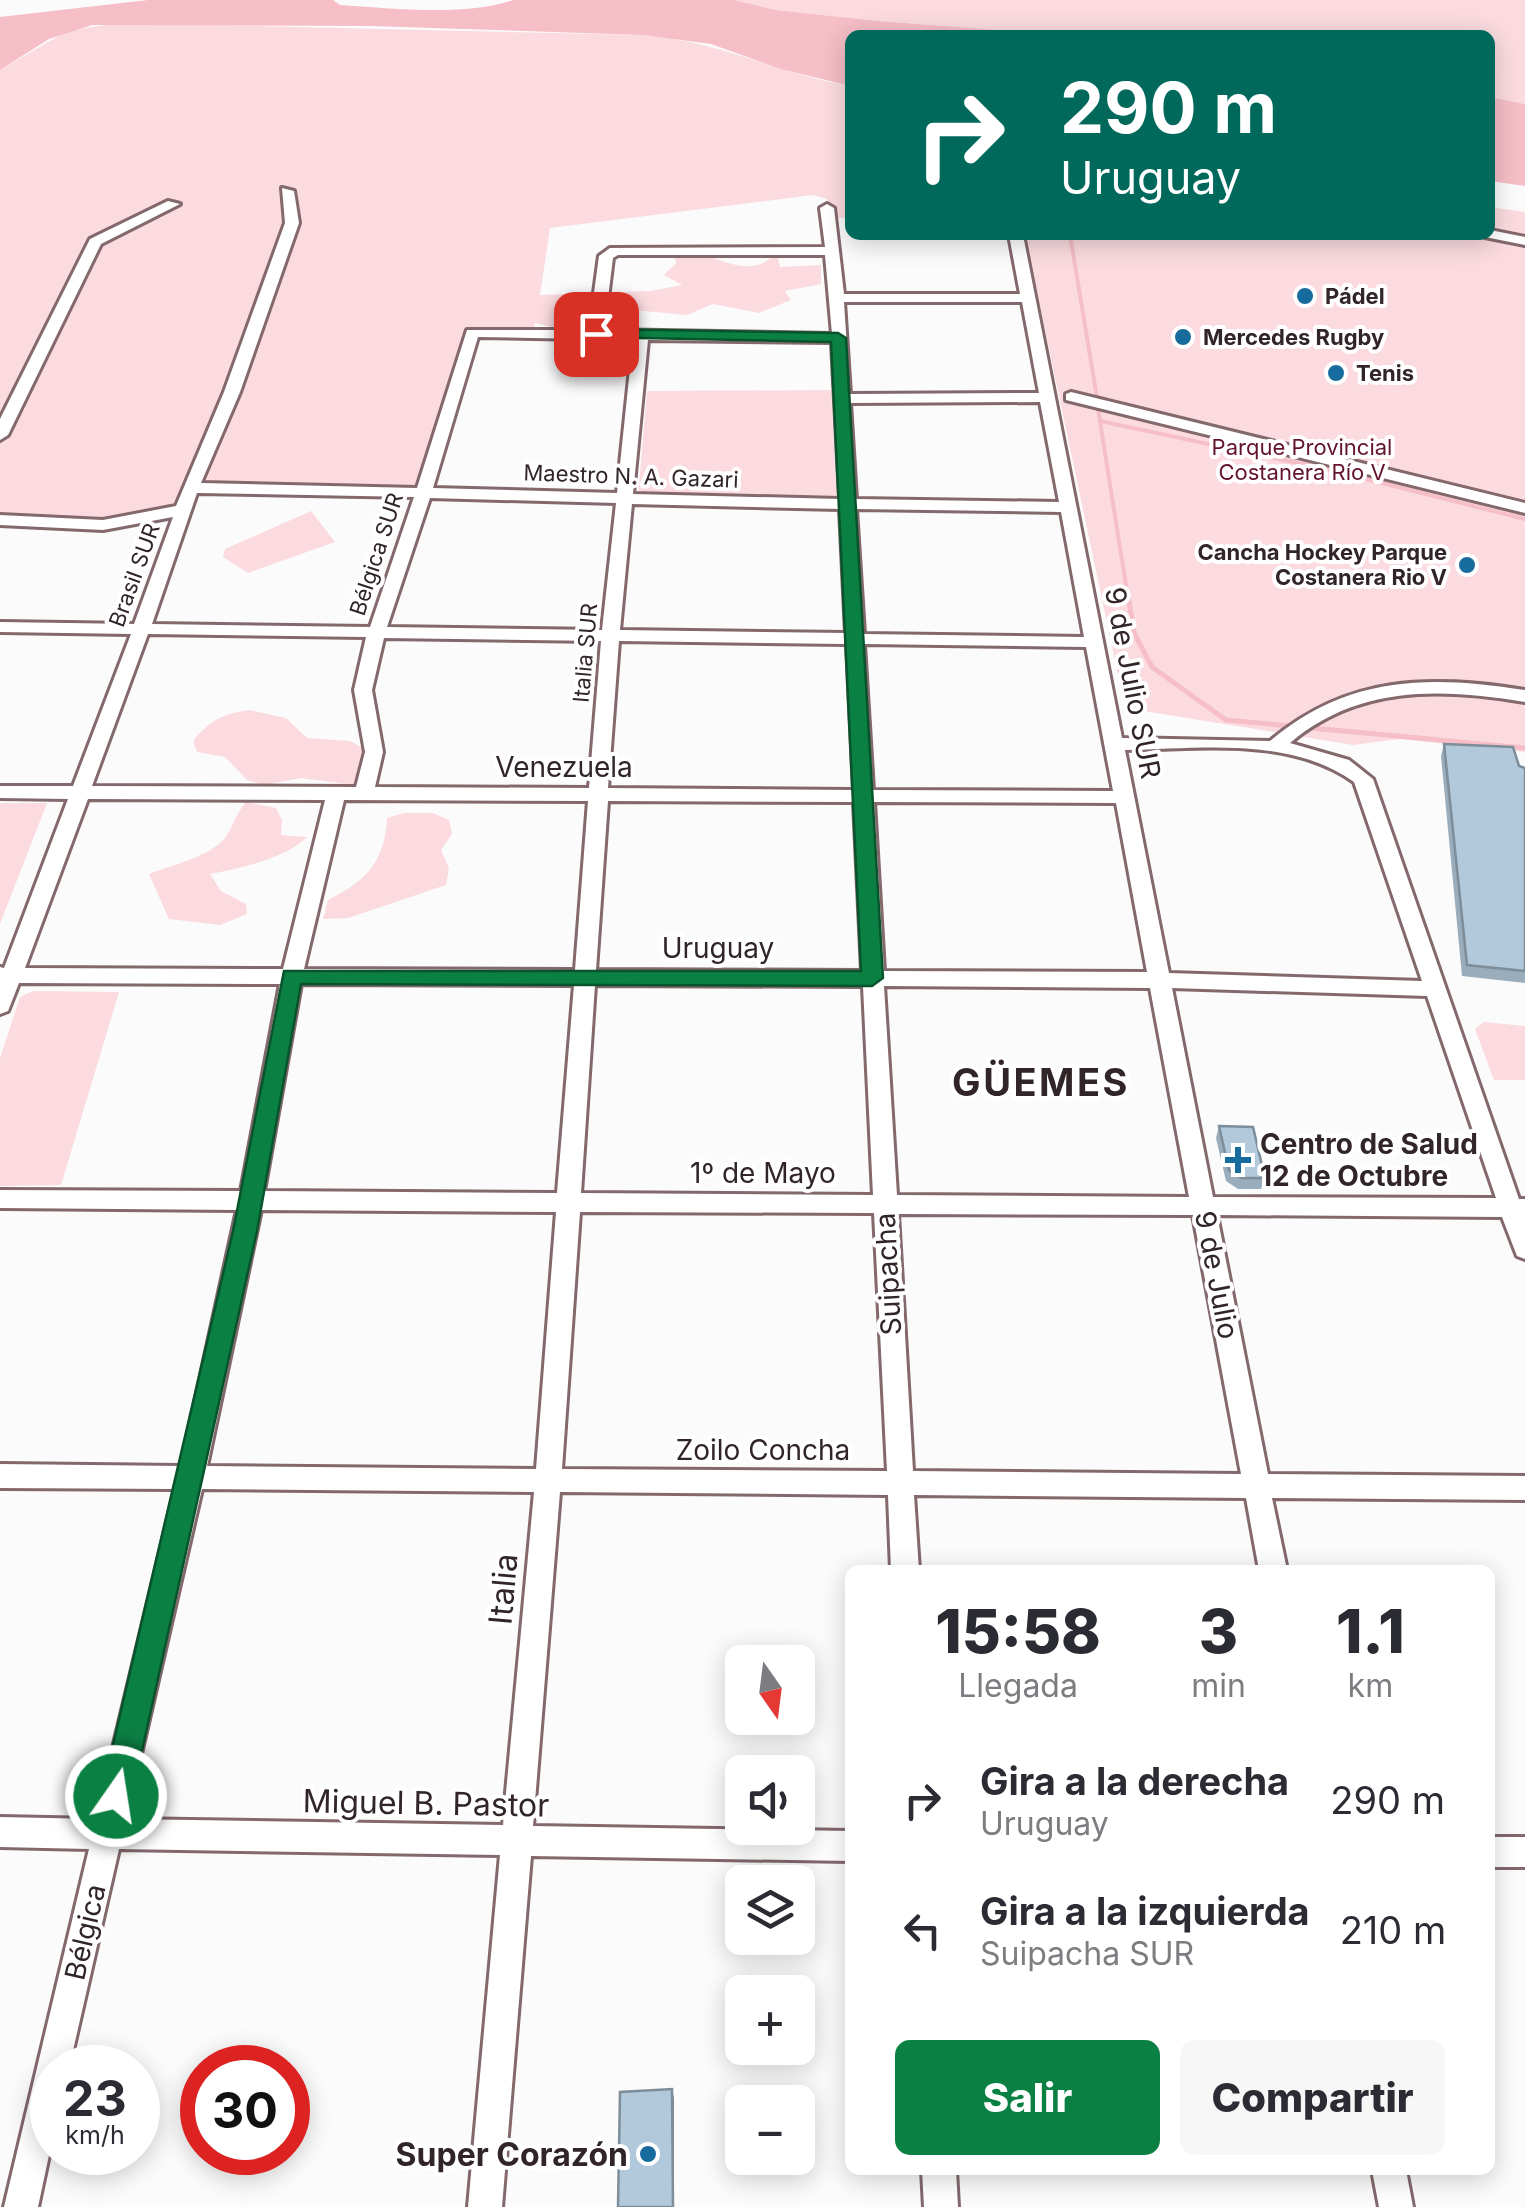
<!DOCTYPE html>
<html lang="es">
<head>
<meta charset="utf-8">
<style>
	body { margin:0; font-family:Inter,sans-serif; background:#f7f7f7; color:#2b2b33; height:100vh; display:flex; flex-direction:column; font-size:38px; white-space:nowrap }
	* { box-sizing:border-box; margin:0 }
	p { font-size:32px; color:#7c7c81 }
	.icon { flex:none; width:55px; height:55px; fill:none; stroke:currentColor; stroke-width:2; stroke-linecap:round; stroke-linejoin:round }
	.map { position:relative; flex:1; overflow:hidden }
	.side { position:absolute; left:845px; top:1565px; width:650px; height:610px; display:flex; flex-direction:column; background:#fff; border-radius:15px; box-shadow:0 5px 25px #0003 }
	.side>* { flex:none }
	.top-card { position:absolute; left:845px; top:30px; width:650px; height:210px; border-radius:15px; box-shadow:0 5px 25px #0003; background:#00695c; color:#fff; overflow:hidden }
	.needle { width:65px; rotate:166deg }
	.fabs { position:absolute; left:725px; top:1645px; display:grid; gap:20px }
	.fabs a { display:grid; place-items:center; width:90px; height:90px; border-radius:15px; background:#fff; box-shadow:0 5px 25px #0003; font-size:50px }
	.speed { position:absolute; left:30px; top:2045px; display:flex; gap:20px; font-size:50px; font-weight:700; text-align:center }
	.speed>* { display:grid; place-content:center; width:130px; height:130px; border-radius:50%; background:#fff; box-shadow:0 5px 25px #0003; line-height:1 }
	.speed small { font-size:25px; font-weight:400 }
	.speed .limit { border:15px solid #d22; background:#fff; color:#111 }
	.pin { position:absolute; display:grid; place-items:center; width:85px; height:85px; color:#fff; margin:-42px; border-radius:20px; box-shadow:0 5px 15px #0006 }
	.me { position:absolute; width:110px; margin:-55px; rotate:13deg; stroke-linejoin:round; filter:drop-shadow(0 0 8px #0008) }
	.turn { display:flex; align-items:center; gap:35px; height:210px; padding:0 50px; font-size:45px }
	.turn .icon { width:130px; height:130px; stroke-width:2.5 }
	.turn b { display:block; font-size:70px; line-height:85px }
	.eta { display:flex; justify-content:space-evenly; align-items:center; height:170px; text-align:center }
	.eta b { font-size:60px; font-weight:800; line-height:70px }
	.primary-button { display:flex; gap:20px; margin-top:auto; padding:20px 50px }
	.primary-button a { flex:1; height:115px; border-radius:15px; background:#0b8043; color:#fff; font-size:40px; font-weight:800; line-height:115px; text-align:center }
	.primary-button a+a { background:#f7f7f7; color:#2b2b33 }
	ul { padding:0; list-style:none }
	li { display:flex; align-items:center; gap:30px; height:130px; padding:0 50px }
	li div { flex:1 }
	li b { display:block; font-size:38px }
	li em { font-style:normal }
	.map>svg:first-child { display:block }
	.green { fill:#fbdbe0 }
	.water { fill:#f6bec7 }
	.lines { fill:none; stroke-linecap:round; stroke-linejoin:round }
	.stream-far1 { stroke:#f6bec7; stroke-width:4 }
	.stream { stroke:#f6bec7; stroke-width:5 }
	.minor-casing { stroke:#83686c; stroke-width:6 }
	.minor { fill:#fff; fill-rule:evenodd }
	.wall { fill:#99adbc }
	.shaded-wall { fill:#7d8d99 }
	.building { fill:#b2c9db; stroke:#7d8d99; stroke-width:2.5 }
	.route { fill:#0b8043; stroke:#07532c; stroke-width:2.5 }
	.poi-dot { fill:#186c9d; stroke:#fff; stroke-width:4 }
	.labels { text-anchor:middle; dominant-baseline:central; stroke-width:8; stroke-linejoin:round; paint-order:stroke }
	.far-poi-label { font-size:22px; font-weight:bold; fill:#312527; stroke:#fff; text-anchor:start }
	.far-park-label { font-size:22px; fill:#63142c; stroke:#fff }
	.far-street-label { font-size:22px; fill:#312527; stroke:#fff }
	.street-label { font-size:28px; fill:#312527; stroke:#fff }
	.poi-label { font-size:28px; font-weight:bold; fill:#312527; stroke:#fff; text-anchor:start }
	.near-street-label { font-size:32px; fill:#312527; stroke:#fff }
	.near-poi-label { font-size:32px; font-weight:bold; fill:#312527; stroke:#fff; text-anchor:end }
	.district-label { font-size:38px; font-weight:bold; letter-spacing:2.5px; fill:#312527; stroke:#fff }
</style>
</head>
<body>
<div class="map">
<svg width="1525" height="2207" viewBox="0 0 1525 2207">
	<rect width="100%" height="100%" fill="#fbfbfb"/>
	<g class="green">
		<path d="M734,0H1525V104L1490,97V35H1065L878,21L776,10Z"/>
		<path d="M122,23L643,35C719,41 776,73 850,86V218H828L827,199L813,195L550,228L540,295L651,291L682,285L664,275L676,263L674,255L683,251L707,252L710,257C732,264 753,274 772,257L778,258L780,267L821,265V284L785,291L791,300L759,313L713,304L687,315L622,309L605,321L560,329L535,323L533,333H472L423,491L191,488L183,510L103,525L0,520V70L69,30Z"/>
		<path d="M1490,207L1525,212V752L1400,739L1353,745L1125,708L1025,235H1490Z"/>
		<path d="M831,390L837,502L638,497L647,391Z"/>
		<path d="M311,511L335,542L248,573L223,557L225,549Z"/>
		<path d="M249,710L286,718L307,738L350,741L363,748L354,785L301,778L264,785L247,780L225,757L197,752L193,741C210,720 223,714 249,710Z"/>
		<path d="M246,802L276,808L282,820L281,835L307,837C285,859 240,868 210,874L221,891L246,904L247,914L220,925L169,919L149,874C172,865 209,857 225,838C233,827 236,813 246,802Z"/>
		<path d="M0,803H47L0,924Z"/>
		<path d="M404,813H433L449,820L452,834L441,850L449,868L446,885L348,918L323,919L328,900C365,882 385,862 387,818Z"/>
		<path d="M33,991L119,992L61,1185L0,1186V1058L20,997Z"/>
		<path d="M1484,1022L1525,1026V1080H1494L1475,1029Z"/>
	</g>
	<g class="water">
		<path d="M148,0H333L340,5C389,8 467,17 513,0H734L776,10L878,21L1064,35H944L907,31L850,35V86L781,69L711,44L643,35L370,26L92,25L49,39L0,70V17Z"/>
		<path d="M1490,97L1525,104V186L1490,181Z"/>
	</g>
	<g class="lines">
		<g class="stream-far1">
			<path d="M1070,235L1097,398"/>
			<path d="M1098,409L1129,604"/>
			<path d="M1100,421L1312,466"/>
			<path d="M1322,468L1525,519"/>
		</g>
		<path class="stream" d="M1129,601L1134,633L1152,667L1226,720L1525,748"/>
		<g class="minor-casing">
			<g id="minor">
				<path d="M282,188L294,191L299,223L240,392L201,483L417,488L467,330H589L599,256L610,248L825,247L820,208L827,204L834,208L844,294H1020L1009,235H1023L1122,738L1270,741C1348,675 1429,675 1525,690V702C1441,688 1358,685 1290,743L1349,760L1373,779L1519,1199H1525V1259L1517,1256L1502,1217L1217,1215L1268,1474L1525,1476V1500L1272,1498L1287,1570H1259L1246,1498L914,1495L919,1570H891L888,1495L560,1492L533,1826L850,1831V1861L531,1856L502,2207H468L500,1855L119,1849L69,2068H52V2141L38,2207H4L89,1849L0,1847V1817L96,1819L175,1489L0,1488V1464L181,1466L237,1210L0,1208V1190L241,1191L280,984L19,983L8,1011L0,1014V967L4,968L68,799L0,798V786H73L131,634L0,632V622L134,624L173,517L103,530L0,525V515L103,520L176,506L224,392L285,223ZM618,255H825L832,334L604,330L613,258ZM844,302H1022L1039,393L850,394ZM478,337L633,340L617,493L433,488ZM648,340L832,342L840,499L633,494ZM1040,402L1059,502L856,499L850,403ZM197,493L414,497L370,627L152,624ZM430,498L616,503L602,630L387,627ZM632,504L840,509L846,633L620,630ZM856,509L1061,512L1084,637L864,634ZM148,634L366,637L354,690L365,752L356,787L92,786ZM384,638L601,641L589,788L375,787L383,752L372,690ZM619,641L847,644L854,790L608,788ZM864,644L1086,647L1113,791L873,790ZM1125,750C1199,749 1290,736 1354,782L1422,981L1169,973ZM88,799L325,800L283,969L25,968ZM344,800L588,801L575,970L304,969ZM608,801L854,802L862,971L596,970ZM874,802L1116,803L1147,972L884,971ZM301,984L574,985L557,1193L264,1191ZM595,985L863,986L873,1195L581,1193ZM884,986L1150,988L1189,1197L897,1195ZM1172,988L1427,996L1496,1198L1213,1197ZM261,1210L556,1212L536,1469L207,1466ZM580,1212L874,1213L887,1471L562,1469ZM898,1214L1193,1215L1241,1474L913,1471ZM202,1489L534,1492L503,1825L126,1819Z"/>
				<path d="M168,201L180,204L101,244L8,435L0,440V419L90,239Z"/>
				<path d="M1490,230L1525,237V245L1485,237L1490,235Z"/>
				<path d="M1071,392L1525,503V513L1066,400V394Z"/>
				<rect x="1490" y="1837" width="35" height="30"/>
				<path d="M922,2170H956L958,2207H924Z"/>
				<path d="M1372,2170H1406L1413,2207H1379Z"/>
			</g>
		</g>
		<use href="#minor" class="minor"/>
	</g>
	<g class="wall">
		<path d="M1444,744L1525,768V983L1462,976L1441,756Z"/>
		<path d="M1219,1126L1265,1178L1261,1189H1238L1226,1181L1216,1138Z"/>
	</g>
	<path class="shaded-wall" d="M672,2089L674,2098V2207H673Z"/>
	<g class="building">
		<path d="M1444,744L1513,747L1519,766L1525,768V971L1467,965Z"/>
		<path d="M1219,1126L1253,1127L1265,1178H1241L1229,1170Z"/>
		<path d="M672,2089L673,2207H618L620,2092Z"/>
	</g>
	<path class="route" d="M596,329L838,333L846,338L883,978L872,986L301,984L257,1231L132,1796L127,1807L116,1811L106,1807L101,1796L233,1231L284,971H861L831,342L591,337V330Z"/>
	<g class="poi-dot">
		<circle cx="1305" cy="296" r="10"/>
		<circle cx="1183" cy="337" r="10"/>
		<circle cx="1336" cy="373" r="10"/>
		<circle cx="1467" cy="565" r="10"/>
		<path d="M1233 1145h10v10h10v10h-10v10h-10v-10h-10v-10h10z"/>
		<circle cx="648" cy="2154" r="10"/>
	</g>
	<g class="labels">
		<g class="far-poi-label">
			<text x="1325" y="296">Pádel</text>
			<text x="1203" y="337">Mercedes Rugby</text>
			<text x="1356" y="373">Tenis</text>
			<text x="1447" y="552" text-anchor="end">Cancha Hockey Parque<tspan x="1447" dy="25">Costanera Rio V</tspan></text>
		</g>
		<g class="far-park-label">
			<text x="1302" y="447">Parque Provincial<tspan x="1302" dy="25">Costanera Río V</tspan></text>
		</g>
		<g class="far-street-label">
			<text transform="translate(631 476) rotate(2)">Maestro N. A. Gazari</text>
			<text transform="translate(376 554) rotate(-72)">Bélgica SUR</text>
			<text transform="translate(134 575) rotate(-70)">Brasil SUR</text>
			<text transform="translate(585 653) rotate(-85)">Italia SUR</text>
		</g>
		<g class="street-label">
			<text transform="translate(1133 683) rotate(79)">9 de Julio SUR</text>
			<text x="564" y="767">Venezuela</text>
			<text x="718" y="948">Uruguay</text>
			<text x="763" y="1173">1º de Mayo</text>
			<text transform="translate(888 1274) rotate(-93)">Suipacha</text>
			<text transform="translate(1217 1275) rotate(79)">9 de Julio</text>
			<text x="763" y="1450">Zoilo Concha</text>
			<text transform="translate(85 1932) rotate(-77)">Bélgica</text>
		</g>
		<g class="poi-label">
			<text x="1260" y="1144">Centro de Salud<tspan x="1260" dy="32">12 de Octubre</tspan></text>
		</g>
		<g class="near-street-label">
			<text transform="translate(503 1589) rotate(-85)">Italia</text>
			<text transform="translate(426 1803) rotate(1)">Miguel B. Pastor</text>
		</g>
		<g class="near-poi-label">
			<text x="628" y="2154">Super Corazón</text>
		</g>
		<g class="district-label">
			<text x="1041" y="1082">GÜEMES</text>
		</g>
	</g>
</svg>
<div class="fabs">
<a><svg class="needle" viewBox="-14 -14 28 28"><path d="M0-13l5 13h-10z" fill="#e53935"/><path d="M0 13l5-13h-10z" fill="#7c7c81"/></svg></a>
<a><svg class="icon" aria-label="sound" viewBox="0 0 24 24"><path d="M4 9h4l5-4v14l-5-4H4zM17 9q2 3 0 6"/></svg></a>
<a><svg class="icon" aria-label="layers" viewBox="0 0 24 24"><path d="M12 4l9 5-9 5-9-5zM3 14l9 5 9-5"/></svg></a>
<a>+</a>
<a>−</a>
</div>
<div class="speed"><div>23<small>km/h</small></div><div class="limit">30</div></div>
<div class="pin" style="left:596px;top:334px;background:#d93025"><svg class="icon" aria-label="arrive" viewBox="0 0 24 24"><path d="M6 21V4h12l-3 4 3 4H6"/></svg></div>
<svg class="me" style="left:116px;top:1796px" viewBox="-20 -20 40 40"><circle r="17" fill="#0b8043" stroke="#fff" stroke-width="3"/><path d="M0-11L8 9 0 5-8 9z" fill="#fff"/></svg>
<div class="top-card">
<div class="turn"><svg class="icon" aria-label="right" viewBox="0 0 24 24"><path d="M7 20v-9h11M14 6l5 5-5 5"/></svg><div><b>290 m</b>Uruguay</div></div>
</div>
<section class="side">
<div class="eta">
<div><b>15:58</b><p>Llegada</p></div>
<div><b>3</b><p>min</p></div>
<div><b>1.1</b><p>km</p></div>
</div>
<ul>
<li><svg class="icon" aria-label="right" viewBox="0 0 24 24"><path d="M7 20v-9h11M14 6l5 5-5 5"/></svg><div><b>Gira a la derecha</b><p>Uruguay</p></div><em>290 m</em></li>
<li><svg class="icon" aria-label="left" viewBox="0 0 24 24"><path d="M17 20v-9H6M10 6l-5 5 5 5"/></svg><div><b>Gira a la izquierda</b><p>Suipacha SUR</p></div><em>210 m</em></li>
</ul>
<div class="primary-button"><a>Salir</a><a>Compartir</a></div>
</section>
</div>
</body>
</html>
